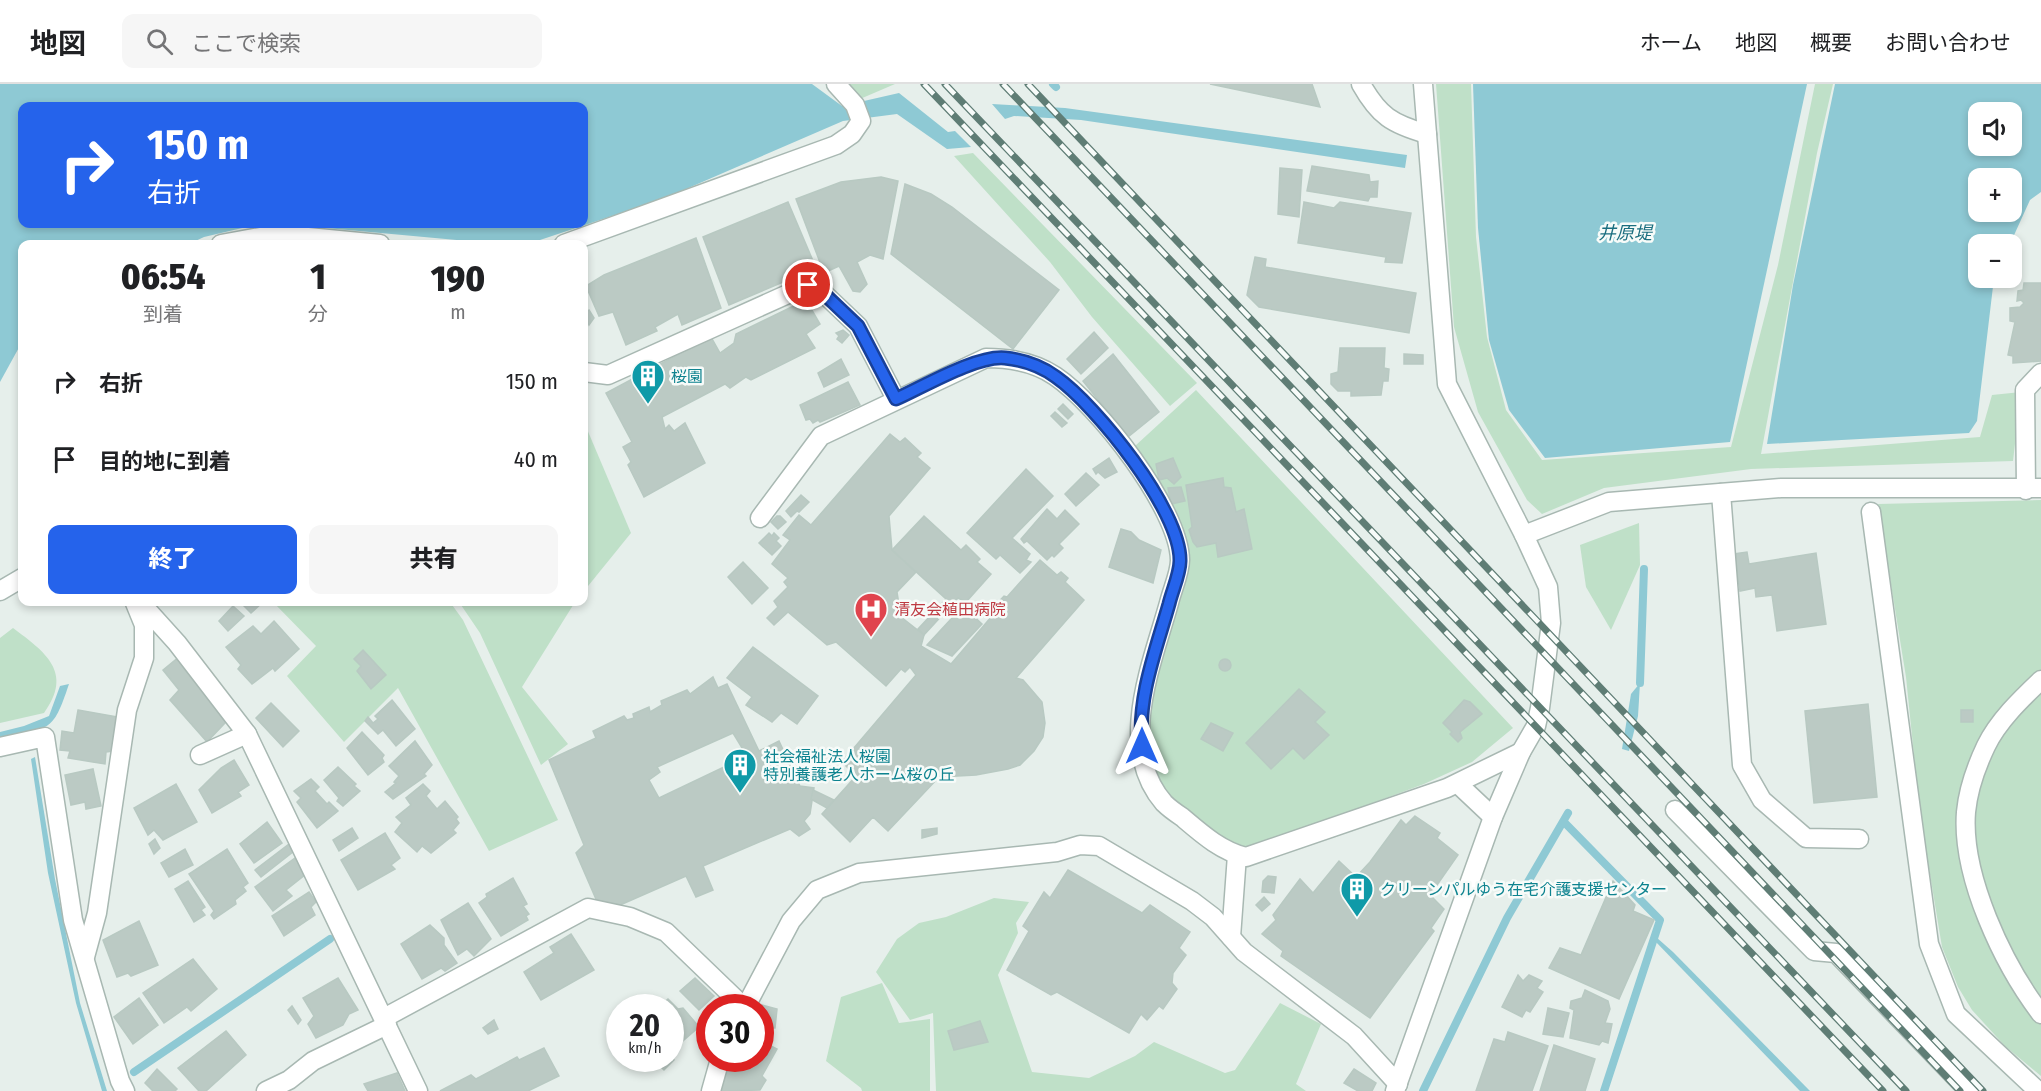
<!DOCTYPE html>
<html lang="ja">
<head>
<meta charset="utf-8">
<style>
	body { margin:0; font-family:"Fira Sans Condensed","Noto Sans JP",sans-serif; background:#f6f6f6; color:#202124; height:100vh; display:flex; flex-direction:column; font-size:22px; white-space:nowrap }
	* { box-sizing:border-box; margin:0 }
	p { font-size:20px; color:#757577 }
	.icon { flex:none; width:33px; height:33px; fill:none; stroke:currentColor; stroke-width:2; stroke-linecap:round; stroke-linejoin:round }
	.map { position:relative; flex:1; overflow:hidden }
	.panel { position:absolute; left:18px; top:156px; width:570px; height:366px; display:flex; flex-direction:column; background:#fff; border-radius:12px; box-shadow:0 3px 9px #0003 }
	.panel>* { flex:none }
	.hud { position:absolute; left:18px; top:18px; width:570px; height:126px; border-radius:12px; box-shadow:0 3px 9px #0003; background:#2563eb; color:#fff; overflow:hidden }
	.buttons { position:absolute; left:1968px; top:18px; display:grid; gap:12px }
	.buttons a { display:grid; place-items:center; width:54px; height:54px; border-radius:12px; background:#fff; box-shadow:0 3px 9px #0003; font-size:30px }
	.speed { position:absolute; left:606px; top:910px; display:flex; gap:12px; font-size:30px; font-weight:700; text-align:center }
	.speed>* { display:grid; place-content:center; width:78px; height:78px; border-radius:50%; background:#fff; box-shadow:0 3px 9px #0003; line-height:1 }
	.speed small { font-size:15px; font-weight:400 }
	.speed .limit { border:9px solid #d22; background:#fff; color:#111 }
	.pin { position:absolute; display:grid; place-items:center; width:51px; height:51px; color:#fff; margin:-26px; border:3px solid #fff; border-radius:50%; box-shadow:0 2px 6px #0007 }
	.me { position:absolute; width:66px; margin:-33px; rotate:0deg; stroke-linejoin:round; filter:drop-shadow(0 0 4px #0008) }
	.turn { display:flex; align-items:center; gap:21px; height:126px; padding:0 30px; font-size:27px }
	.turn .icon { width:78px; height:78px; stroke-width:2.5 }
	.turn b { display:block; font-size:42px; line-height:51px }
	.eta { display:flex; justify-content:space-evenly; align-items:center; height:102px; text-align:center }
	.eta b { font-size:36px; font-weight:800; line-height:42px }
	.action { display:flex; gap:12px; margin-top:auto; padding:12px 30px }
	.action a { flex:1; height:69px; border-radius:12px; background:#2563eb; color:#fff; font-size:24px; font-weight:800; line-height:69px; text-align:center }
	.action a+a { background:#f6f6f6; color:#202124 }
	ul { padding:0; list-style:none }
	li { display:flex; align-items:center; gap:18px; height:78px; padding:0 30px }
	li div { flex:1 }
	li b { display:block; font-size:22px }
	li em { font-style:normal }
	header { display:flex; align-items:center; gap:36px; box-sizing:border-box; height:84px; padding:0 30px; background:#fff; border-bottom:2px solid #e0e0e0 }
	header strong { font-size:28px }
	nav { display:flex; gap:33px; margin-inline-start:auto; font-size:21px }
	.search { width:420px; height:54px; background:#f6f6f6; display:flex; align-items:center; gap:15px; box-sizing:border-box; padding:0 21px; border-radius:12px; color:#757577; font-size:22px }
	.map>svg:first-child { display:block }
	.green { fill:#bfe0c8 }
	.water { fill:#8ec9d4; fill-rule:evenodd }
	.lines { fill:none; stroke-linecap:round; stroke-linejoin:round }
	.stream { stroke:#8ec9d4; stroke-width:8 }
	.building { fill:#bbcac4; stroke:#b8c9c2; stroke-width:1.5; fill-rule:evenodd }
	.minor-casing { stroke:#a8b8b2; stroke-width:21 }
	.minor { stroke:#fff; stroke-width:18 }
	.rail-casing { stroke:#5f7d75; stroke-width:7 }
	.rail { stroke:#f7fbf9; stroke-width:4.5; stroke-dasharray:14; stroke-linecap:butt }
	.route-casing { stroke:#184099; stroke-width:15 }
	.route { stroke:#2563eb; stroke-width:10 }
	.labels { text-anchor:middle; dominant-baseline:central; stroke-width:5; stroke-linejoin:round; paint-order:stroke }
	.culture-label { font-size:16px; fill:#0d838f; stroke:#f7fbf9; text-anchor:start }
	.health-label { font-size:16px; fill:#be3a42; stroke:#f7fbf9; text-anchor:start }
	.water-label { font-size:18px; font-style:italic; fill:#1c6f80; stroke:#f7fbf9 }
</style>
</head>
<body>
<header>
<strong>地図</strong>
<div class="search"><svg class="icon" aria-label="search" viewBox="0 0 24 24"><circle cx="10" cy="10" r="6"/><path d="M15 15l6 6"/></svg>ここで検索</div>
<nav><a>ホーム</a><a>地図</a><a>概要</a><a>お問い合わせ</a></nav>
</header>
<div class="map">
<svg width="2041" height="1007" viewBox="0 0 2041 1007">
	<rect width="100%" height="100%" fill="#e6efeb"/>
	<g class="green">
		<path d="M845,0H895L860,15Z"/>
		<path d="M1436,0H1471L1476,153L1487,253L1506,326L1542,376L1731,363L1778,181L1815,0H1833L1817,69L1761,370L1980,353L1992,311L2021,308L2013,377L1751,385L1604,404L1542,430L1527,416L1478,328L1454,243Z"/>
		<path d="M973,69L1197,299L1170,322L1092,233L1050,178L954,72Z"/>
		<path d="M1196,306L1513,644L1472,678L1424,700L1248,765L1212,751L1166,713L1151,681L1147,639L1162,565L1186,489L1188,466L1135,362Z"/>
		<path d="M584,338L631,449L584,507Z"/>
		<path d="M2041,416V992L2005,962L1972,926L1958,903L1942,863L1920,730L1906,593L1878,420Z"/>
		<path d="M1639,439L1640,481L1611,546L1586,503L1580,461Z"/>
		<path d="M273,518H450L463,536L558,736L489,767L398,604L344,658L287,592L316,562Z"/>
		<path d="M459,518H575L522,603L568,660L541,681L480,549Z"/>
		<path d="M13,544C45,568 74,588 44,629L0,639V554Z"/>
		<path d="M994,814L1029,818L1016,839L1018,849L998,891L1032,988L1089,994L1135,972L1154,958L1225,989L1235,986L1280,919L1321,940L1296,1000L1306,1007H936L933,929L910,936L876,888L897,855L919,839L946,833Z"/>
		<path d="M882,899L899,939L930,935V1007H862L861,1004L826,977L841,913Z"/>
	</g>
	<g class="water">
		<path d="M0,0H812L842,22L899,9L948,48L955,47L971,63L947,65L897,30L843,37L663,115L528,160H500L283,140H584V22H22V140H259L204,153L189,160H22V258L0,298Z"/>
		<path d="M1473,0H1807L1730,358L1545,374L1509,326L1489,256L1478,144Z"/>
		<path d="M1835,0H2041V108L2030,116L2010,160H1978V194H1994L1977,337L1969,349L1767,360L1793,201ZM2012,28V62H1978V28ZM2012,94V128H1978V94Z"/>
		<path d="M992,20L1065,24L1407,71L1405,84L1081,36L1014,32L1005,35Z"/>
		<path d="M1640,599L1638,632L1629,667L1622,665L1631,610Z"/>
		<path d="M69,600C52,651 50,643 0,653V648L24,642L49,632L60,602Z"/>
		<path d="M35,673L55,795L80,919L107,1007H102L76,919L48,789L31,675Z"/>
		<path d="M1656,853L1673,868L1810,1007H1800L1655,857Z"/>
	</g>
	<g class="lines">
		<g class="stream">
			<path d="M1053,0L1056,3"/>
			<path d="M1640,599L1644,485"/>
			<path d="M1564,738L1660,836L1604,1007"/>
			<path d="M134,988L330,855"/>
			<path d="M1423,1007L1507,834L1568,729"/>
		</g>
	</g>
	<g class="building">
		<path d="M1210,0H1312L1320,23Z"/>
		<path d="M1312,82L1369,91L1370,98L1378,97L1377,113H1370L1368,117L1307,107Z"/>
		<path d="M1280,84L1302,86L1299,133L1278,130Z"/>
		<path d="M881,93L898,97L883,175L870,171L857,178L867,200L860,208L853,207L839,182L824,189L796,115L841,98Z"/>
		<path d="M905,100L931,110L952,123L1059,206L1013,265L891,170Z"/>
		<path d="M788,118L816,184L729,221L703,153Z"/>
		<path d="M1304,118L1334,124L1340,118L1411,129L1402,179L1385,178L1386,173L1298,159Z"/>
		<path d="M696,154L721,224L682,241L678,230L655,243L657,247L626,261L613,228L599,232L586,202L604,191Z"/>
		<path d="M1255,173L1266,175L1265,183L1416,209L1409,249L1259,223L1247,211Z"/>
		<path d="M2024,199H2041V277L2013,279V272L2008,271L2015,238L2010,237V224L2020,223L2024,219L2021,216L2017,217L2018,207L2023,206Z"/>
		<path d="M806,216L820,240L806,250L815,264L751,296L746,293L730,304L725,300L662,333L665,345L669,341L674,347L685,339L705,379L644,413L628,381L631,378L623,363L632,358L606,309L711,253L720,269L734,259L736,250Z"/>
		<path d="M589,226L594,234L589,241L584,230Z"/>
		<path d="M843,246L849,251L842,259L837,255L839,252L836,249Z"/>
		<path d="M1094,248L1108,264L1081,290L1067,275Z"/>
		<path d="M1340,264H1385L1384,284L1389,285L1388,297H1383L1381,311L1351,312V307H1338L1331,300V290L1338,288Z"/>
		<path d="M1113,270L1159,328L1128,353L1083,297Z"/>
		<path d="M1404,270L1423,271V280H1404Z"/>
		<path d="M841,275L849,291L824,303L818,289Z"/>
		<path d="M848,298L860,321L820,338L818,336L813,339L810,335L806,336L800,321Z"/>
		<path d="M1063,320L1073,330L1068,335L1058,325Z"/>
		<path d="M1055,328L1067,339L1062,343L1051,332Z"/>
		<path d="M890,350L900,358L905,354L921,369L917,373L930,384L889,432L892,466L916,488L897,508L901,533L924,551L921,562L951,580L992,532L988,529L1004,512L1007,513L1040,476L1057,491L1061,488L1068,494L1065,498L1084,516L1016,594L1023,596L1042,618L1045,639L1043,653L1034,667L1020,681L1008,685L976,691L939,693L888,747L873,733L850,758L822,730L856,692L842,678L916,591L910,583L905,588L901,585L886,602L836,558L827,561L788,528L774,541L767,534L778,523L774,517L788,503L784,498L788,494L772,480L790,456L783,451L799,431L811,441Z"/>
		<path d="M1109,374L1117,388L1105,394L1098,388L1096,390L1093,385Z"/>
		<path d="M1173,374L1181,393L1174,400L1167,394L1159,396L1156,380Z"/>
		<path d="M1026,385L1053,412L1012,454L1030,470L1026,476L1031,478L1020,489L1000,471L996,475L967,449Z"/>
		<path d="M1086,389L1099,401L1076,422L1065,410Z"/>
		<path d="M1223,394L1224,403L1231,404L1236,428L1244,425L1252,465L1218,473L1216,459L1197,463L1193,458L1189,446L1192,443L1186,401Z"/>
		<path d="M1181,403L1185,417L1171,420L1168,404Z"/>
		<path d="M801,411L809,418L799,428L797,427L791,433L786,427Z"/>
		<path d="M1047,425L1057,435L1065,426L1079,440L1059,460L1063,464L1054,473L1052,471L1047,476L1027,457L1024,459L1021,455Z"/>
		<path d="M777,432H780L786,438L778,445L771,438Z"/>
		<path d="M924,432L961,466L966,461L980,475L977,478L991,490L966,518L958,514L924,551L918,545L946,515L892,466Z"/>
		<path d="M1121,445L1131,448L1139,456L1161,466L1153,499L1109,483Z"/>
		<path d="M769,449L772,452L774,449L779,454L776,457L781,462L772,471L759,459Z"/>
		<path d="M1747,468L1749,480L1816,469L1826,540L1777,547L1772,511L1756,513L1755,504L1740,507L1734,470Z"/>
		<path d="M743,478L768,504L752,520L728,493Z"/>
		<path d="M243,518H263L251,529L241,519Z"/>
		<path d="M233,522L244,532L228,547L219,537Z"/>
		<path d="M963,522L982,540L952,572L927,561Z"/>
		<path d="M274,537L299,565L275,587L273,584L252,600L238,585L241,581L226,563L253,542L261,550Z"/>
		<path d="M753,563L818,612L797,640L781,629L772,638L746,621L752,613L727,594Z"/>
		<path d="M363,566L386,591L371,605L357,587L361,582L354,575Z"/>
		<path d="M180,572L227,631L226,638L207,658L170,616L179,606L163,586Z"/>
		<circle cx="1225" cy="581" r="6"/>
		<path d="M713,593L718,604L727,600L759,667L779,657L800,702L814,704L810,730L804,737L810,745L799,752L790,745L703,782L713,806L696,813L686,792L602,829L576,769L584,761L549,676L596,654L593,647L624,632L627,636L634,634L633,630L649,623L650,628L662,621L661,617L687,606L690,610ZM733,649L747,672L659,714L649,696L660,688L657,683Z"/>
		<path d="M1299,605L1325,628L1315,638L1329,651L1304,675L1293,664L1271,685L1246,659Z"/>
		<path d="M392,616L415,645L396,662L383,646L378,650L365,637L368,633L373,639L378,635L375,632Z"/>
		<path d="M1464,616L1470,618L1482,630L1460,648L1462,654L1458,658L1450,650L1452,648L1443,639Z"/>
		<path d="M271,619L299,647L283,663L256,634Z"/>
		<path d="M1868,620L1877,713L1814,719L1805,627Z"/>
		<path d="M78,626L118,633L113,667L106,668L105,680L68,674L70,667L60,666L62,647L74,649Z"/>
		<rect x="1961" y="626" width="12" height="12"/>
		<path d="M1211,639L1233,649L1223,667L1201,655Z"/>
		<path d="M362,648L384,671L382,674L384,678L368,691L347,664Z"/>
		<path d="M415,657L432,681L424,690L426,692L393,715L385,708L396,699L394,698L399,692L389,682Z"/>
		<path d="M234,676L249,701L238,708L241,712L212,729L199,706L221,684Z"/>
		<path d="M338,683L356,700L354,702L360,707L343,722L337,717L339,714L324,696Z"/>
		<path d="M93,685L101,722L86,725L85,718L71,721L65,691Z"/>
		<path d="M311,695L319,703L315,707L327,720L329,718L338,727L317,744L297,718L301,714L294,707Z"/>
		<path d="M176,700L197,738L163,756L154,746L148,751L134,724Z"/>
		<path d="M423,700L430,707L426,712L437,725L445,717L458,733L456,735L459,739L453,746L456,749L431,769L422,762L417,768L395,748L402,739L396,733L411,721L406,714Z"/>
		<path d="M813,706L834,716L827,724L811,715Z"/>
		<path d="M1415,732L1440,749L1437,754L1458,771L1430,811L1444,825L1431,844L1434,847L1370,934L1281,872L1283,867L1262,850L1276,836L1273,831L1300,795L1313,809L1339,777L1356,793L1370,778L1401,736L1406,741Z"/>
		<path d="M267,738L282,759L254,779L240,760Z"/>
		<path d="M352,744L358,754L339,767L333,756Z"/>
		<path d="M937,744V750L922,754V746Z"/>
		<path d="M385,749L400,774L391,781L395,785L358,806L341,776Z"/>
		<path d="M155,755L160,764L154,770L149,760Z"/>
		<path d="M289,760L294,767L261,793L255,786Z"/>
		<path d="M185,765L193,781L169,793L161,779Z"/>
		<path d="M227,765L248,799L243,803L246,807L235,816L236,820L214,835L211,831L214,827L189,790Z"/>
		<path d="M295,774L306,790L286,806L292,812L273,827L255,803Z"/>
		<path d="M1068,786L1142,829L1150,821L1190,848L1179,864L1186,871L1173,889L1172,899L1177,905L1163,925L1159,922L1147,936L1141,930L1129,949L1057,908L1051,911L1007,886L1029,847L1023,842L1044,808L1050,814Z"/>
		<path d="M1268,792L1276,793L1274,809L1262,808L1263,797Z"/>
		<path d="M513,794L527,820L523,822L529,830L526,832L528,836L501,852L479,819L487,813L486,810Z"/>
		<path d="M188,797L205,823L201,826L205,831L194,838L175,805Z"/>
		<path d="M1613,797L1635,821L1633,827L1654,836L1619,915L1549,884L1560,864L1581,871Z"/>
		<path d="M309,808L316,818L311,823L315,831L284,852L272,832Z"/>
		<path d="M1264,813L1270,820L1262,827L1256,821Z"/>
		<path d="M468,819L491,855L474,872L467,865L458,871L441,836Z"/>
		<path d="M139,837L158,881L131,892L128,889L117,893L103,856Z"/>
		<path d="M430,841L444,854V861L457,879L445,887L441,884L422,895L401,860Z"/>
		<path d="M571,850L594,886L541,916L524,888L554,869L550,863Z"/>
		<path d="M193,875L217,905L191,927L187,923L164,939L143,909Z"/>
		<path d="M1518,891L1523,897L1529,891L1542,897L1537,904L1543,908L1530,928L1526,926L1522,933L1502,923Z"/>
		<path d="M338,894L358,926L349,930L343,941L316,954L308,940L314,932L303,914Z"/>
		<path d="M695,894L714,912L699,926L680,907Z"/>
		<path d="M1585,906L1608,917L1610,925L1605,939L1612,940L1608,959L1602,957L1599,961L1570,954L1574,926L1570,924L1571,917L1582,914Z"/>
		<path d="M139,914L158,941L133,960L114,933Z"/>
		<path d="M668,915L678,925L683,924L699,943L670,968V924H658Z"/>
		<path d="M755,919L777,925L775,944L760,943V924H754Z"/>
		<path d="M292,922L301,936L298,940L288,926Z"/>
		<path d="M1548,924L1569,929L1563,953L1543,950Z"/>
		<path d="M494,936L498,945L488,950L483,944Z"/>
		<path d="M980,937L988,958L954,966L948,947Z"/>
		<path d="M226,947L246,971L206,1007H199L178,984Z"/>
		<path d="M1508,948L1548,962L1532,1007H1476L1494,955L1505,958Z"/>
		<path d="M760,956L777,965L762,992L766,996L760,1006L723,1007L718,1005L733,975H760Z"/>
		<path d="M1554,961L1595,975L1585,1007H1540Z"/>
		<path d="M544,964L559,992L528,1007H440L471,991L476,995L517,973L519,976Z"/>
		<path d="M670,970L674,976L664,986L653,975H670Z"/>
		<path d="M157,985L177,1005L175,1007H153L145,999Z"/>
		<path d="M1354,985L1376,999L1372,1007H1358L1344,999Z"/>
		<path d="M397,989L405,1007H368L364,1000Z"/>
	</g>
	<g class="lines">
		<g class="minor-casing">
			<g id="minor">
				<path d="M1361,0C1379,32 1392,40 1427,50"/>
				<path d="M221,160L277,150L380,160"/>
				<path d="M564,160L836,61L852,50L861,37L855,21L836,0"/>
				<path d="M584,288L608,291L808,201L818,204L858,242L896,315"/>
				<path d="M2026,406L2025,306L2041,289"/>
				<path d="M1721,409L1742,681L1762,716L1806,754L1859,755"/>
				<path d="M1871,428L1929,860L1956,930L2038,1007"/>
				<path d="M760,434L821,352L986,274C1011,274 1034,278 1055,292C1097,320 1179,424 1180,476C1180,489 1172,506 1169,519C1152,580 1116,664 1164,719C1169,724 1176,729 1182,733C1202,750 1221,767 1246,773L1447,704L1521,668"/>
				<path d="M1524,451L1609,418L1781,404H2041"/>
				<path d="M0,507L22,494"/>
				<path d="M140,518L177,559L247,650L418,1007"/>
				<path d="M2041,596C2021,615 1998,637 1986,662C1977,681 1968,707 1966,728C1961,792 2003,880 2041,930"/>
				<path d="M0,663L45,653L73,836L120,997L125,1007"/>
				<path d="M200,671L247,650"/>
				<path d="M1458,700L1493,733"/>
				<path d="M1675,726L1814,867L1836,869L1969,1007"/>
				<path d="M1231,853L1237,771"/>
				<path d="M85,873L97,829L127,626L144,574V541L135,519"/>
				<path d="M745,924L791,837L817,806L859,789L1057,768L1080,761L1099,762L1192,817L1213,833L1244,868L1354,952L1398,1000"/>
				<path d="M384,934L588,824L630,833L666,848L745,924"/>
				<path d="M266,1007L289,996L313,977L387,941"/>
				<path d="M711,1007L720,975"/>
				<path d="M1395,1007L1493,733L1521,668L1536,642L1540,624L1551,539L1548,503L1524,451L1447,300L1423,0"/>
			</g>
		</g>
		<use href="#minor" class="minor"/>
		<g class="rail-casing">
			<g id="rail">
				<path d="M924,0L1883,1007"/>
				<path d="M945,0L1906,1007"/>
				<path d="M1003,0L1960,1007"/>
				<path d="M1028,0L1983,1007"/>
			</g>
		</g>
		<use href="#rail" class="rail"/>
	</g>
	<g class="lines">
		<g class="route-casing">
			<path id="route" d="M808,201L818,204L858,242L896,315C923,303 977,271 1005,274C1023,276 1041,282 1056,293C1096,321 1181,427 1180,477C1180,490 1172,507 1169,520C1156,566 1137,614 1142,662"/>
		</g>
		<use href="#route" class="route"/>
	</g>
	<defs>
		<g id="building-pin" transform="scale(1.725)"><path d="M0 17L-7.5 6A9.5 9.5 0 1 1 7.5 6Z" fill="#0f9aa8" stroke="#f7fbf9"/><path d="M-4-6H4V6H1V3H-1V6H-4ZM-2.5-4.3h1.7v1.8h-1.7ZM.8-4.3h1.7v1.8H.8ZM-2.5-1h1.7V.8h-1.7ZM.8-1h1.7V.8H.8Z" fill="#fff"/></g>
		<g id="hospital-pin" transform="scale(1.725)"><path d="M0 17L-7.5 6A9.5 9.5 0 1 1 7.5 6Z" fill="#e0444e" stroke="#f7fbf9"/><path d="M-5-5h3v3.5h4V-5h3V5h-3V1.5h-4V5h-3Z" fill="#fff"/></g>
	</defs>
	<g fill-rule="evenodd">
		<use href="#building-pin" x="648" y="292"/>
		<use href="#hospital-pin" x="871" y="525"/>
		<use href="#building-pin" x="740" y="681"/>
		<use href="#building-pin" x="1357" y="805"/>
	</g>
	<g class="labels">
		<g class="culture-label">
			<text x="671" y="292">桜園</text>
			<text x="763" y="672">社会福祉法人桜園<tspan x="763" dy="18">特別養護老人ホーム桜の丘</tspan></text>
			<text x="1380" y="805">クリーンパルゆう在宅介護支援センター</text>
		</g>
		<g class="health-label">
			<text x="894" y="525">清友会植田病院</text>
		</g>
		<g class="water-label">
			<text x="1625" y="149">井原堤</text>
		</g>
	</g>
</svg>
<div class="buttons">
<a><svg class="icon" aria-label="sound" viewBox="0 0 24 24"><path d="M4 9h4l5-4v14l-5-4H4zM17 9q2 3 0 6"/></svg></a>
<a>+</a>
<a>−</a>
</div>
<div class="speed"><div>20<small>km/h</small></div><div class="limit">30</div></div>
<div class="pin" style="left:808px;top:201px;background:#d93025"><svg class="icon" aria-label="arrive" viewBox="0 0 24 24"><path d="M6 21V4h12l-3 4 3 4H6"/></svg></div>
<svg class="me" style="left:1142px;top:662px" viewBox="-20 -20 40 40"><path d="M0-17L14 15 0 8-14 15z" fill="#2563eb" stroke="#fff" stroke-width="4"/></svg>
<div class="hud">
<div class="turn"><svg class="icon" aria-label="right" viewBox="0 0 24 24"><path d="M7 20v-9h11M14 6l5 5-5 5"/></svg><div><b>150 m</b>右折</div></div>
</div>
<section class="panel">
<div class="eta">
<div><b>06:54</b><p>到着</p></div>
<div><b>1</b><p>分</p></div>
<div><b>190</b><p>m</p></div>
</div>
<ul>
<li><svg class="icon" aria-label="right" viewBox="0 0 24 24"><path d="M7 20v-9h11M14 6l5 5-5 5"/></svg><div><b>右折</b></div><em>150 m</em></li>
<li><svg class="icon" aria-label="arrive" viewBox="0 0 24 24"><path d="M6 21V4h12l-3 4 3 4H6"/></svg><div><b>目的地に到着</b></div><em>40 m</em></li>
</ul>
<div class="action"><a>終了</a><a>共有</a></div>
</section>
</div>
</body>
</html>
